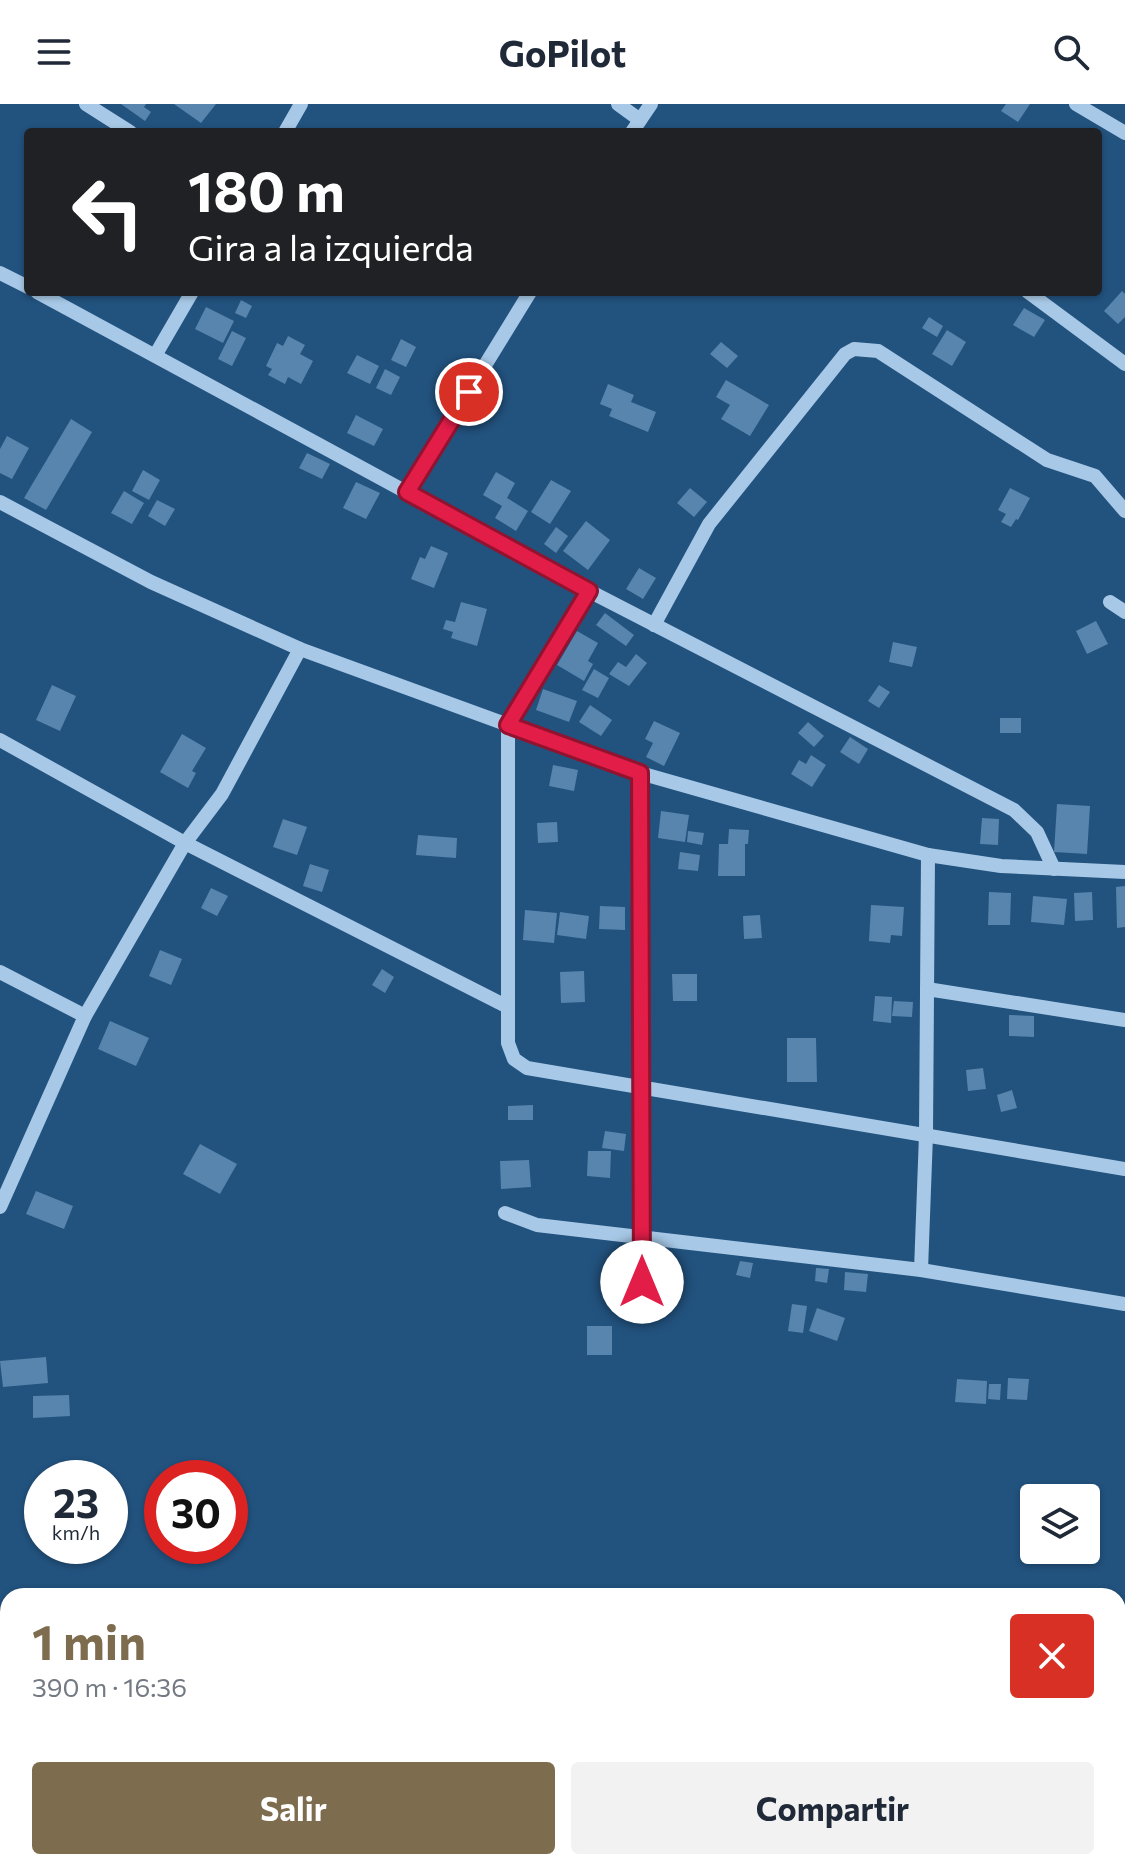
<!DOCTYPE html>
<html lang="es">
<head>
<meta charset="utf-8">
<style>
	body { margin:0; font-family:Commissioner,sans-serif; background:#f2f2f3; color:#1f2937; height:100vh; display:flex; flex-direction:column; font-size:30px; white-space:nowrap }
	* { box-sizing:border-box; margin:0 }
	p { font-size:26px; color:#747a83 }
	.icon { flex:none; width:44px; height:44px; fill:none; stroke:currentColor; stroke-width:2; stroke-linecap:round; stroke-linejoin:round }
	.map { position:relative; flex:1; overflow:hidden }
	.side { position:absolute; left:0px; top:1484px; width:1126px; height:282px; display:flex; flex-direction:column; background:#fff; border-radius:24px 24px 0 0; box-shadow:0 2px 6px #0004 }
	.side>* { flex:none }
	.hud { position:absolute; left:24px; top:24px; width:1078px; height:168px; border-radius:8px; box-shadow:0 2px 6px #0004; background:#202124; color:#fff; overflow:hidden }
	.fabs { position:absolute; left:1020px; top:1380px; display:grid; gap:16px }
	.fabs a { display:grid; place-items:center; width:80px; height:80px; border-radius:8px; background:#fff; box-shadow:0 2px 6px #0004; font-size:40px }
	.speed { position:absolute; left:24px; top:1356px; display:flex; gap:16px; font-size:40px; font-weight:700; text-align:center }
	.speed>* { display:grid; place-content:center; width:104px; height:104px; border-radius:50%; background:#fff; box-shadow:0 2px 6px #0004; line-height:1 }
	.speed small { font-size:20px; font-weight:400 }
	.speed .limit { border:12px solid #d22; background:#fff; color:#111 }
	.pin { position:absolute; display:grid; place-items:center; width:68px; height:68px; color:#fff; margin:-34px; border:4px solid #fff; border-radius:50%; box-shadow:0 2px 8px #0007 }
	.me { position:absolute; width:88px; margin:-44px; rotate:0deg; stroke-linejoin:round; filter:drop-shadow(0 0 6px #0008) }
	.turn { display:flex; align-items:center; gap:28px; height:168px; padding:0 32px; font-size:36px }
	.turn .icon { width:104px; height:104px; stroke-width:2.5 }
	.turn b { display:block; font-size:56px; line-height:68px }
	.round { display:grid; place-items:center; flex:none; width:84px; height:84px; border-radius:8px; background:#f2f2f3 }
	.summary { display:flex; align-items:center; justify-content:space-between; height:136px; padding:0 32px }
	h1 { font-size:48px; font-weight:700; line-height:60px; color:#7e6c4e }
	.primary-button { display:flex; gap:16px; margin-top:auto; padding:16px 32px }
	.primary-button a { flex:1; height:92px; border-radius:8px; background:#7e6c4e; color:#fff; font-size:32px; font-weight:700; line-height:92px; text-align:center }
	.primary-button a+a { background:#f2f2f3; color:#1f2937 }
	header { display:flex; justify-content:space-between; align-items:center; height:104px; padding:0 32px; background:#fff; font-size:36px; font-weight:700 }
	.map>svg:first-child { display:block }
	.building { fill:#5785ad }
	.lines { fill:none; stroke-linecap:round; stroke-linejoin:round }
	.minor { stroke:#a7c9e7; stroke-width:14 }
	.route-casing { stroke:#92132f; stroke-width:20 }
	.route { stroke:#e11d48; stroke-width:14 }
</style>
</head>
<body>
<header><svg class="icon" aria-label="menu" viewBox="0 0 24 24"><path d="M4 6h16M4 12h16M4 18h16"/></svg>GoPilot<svg class="icon" aria-label="search" viewBox="0 0 24 24"><circle cx="10" cy="10" r="6"/><path d="M15 15l6 6"/></svg></header>
<div class="map">
<svg width="1125" height="1765" viewBox="0 0 1125 1765">
	<rect width="100%" height="100%" fill="#22527e"/>
	<g class="building">
		<path d="M121,0H146L144,3L151,8L145,17Z"/>
		<path d="M174,0H216L201,19Z"/>
		<path d="M1006,0H1030L1018,18L1001,7Z"/>
		<path d="M1122,187L1125,190V213L1118,220L1104,207Z"/>
		<path d="M241,196L252,202L246,214L235,209Z"/>
		<path d="M206,203L234,217L223,239L195,225Z"/>
		<path d="M1024,204L1045,216L1034,233L1013,221Z"/>
		<path d="M929,213L943,222L937,233L922,224Z"/>
		<path d="M947,226L966,238L952,262L932,250Z"/>
		<path d="M232,227L246,234L232,262L218,255Z"/>
		<path d="M288,232L305,241L300,250L313,257L301,280L288,273L285,280L268,271L272,265L266,262L277,239L283,242Z"/>
		<path d="M401,235L416,243L406,263L391,256Z"/>
		<path d="M721,238L738,252L727,264L710,250Z"/>
		<path d="M357,251L379,262L370,280L347,269Z"/>
		<path d="M385,265L400,273L391,291L376,284Z"/>
		<path d="M726,276L769,301L750,332L721,315L730,301L716,293Z"/>
		<path d="M608,280L634,291L631,298L656,308L648,328L609,312L612,305L600,300Z"/>
		<path d="M356,311L383,325L374,342L347,329Z"/>
		<path d="M71,315L92,328L46,406L24,394Z"/>
		<path d="M7,332L29,344L12,375L0,369V345Z"/>
		<path d="M307,349L330,360L322,375L299,364Z"/>
		<path d="M143,366L160,376L149,396L132,387Z"/>
		<path d="M496,368L515,379L507,394L528,407L516,427L495,414L502,402L483,391Z"/>
		<path d="M551,376L571,387L550,420L531,408Z"/>
		<path d="M356,378L380,389L366,415L343,404Z"/>
		<path d="M690,384L707,398L694,413L677,399Z"/>
		<path d="M1010,384L1030,394L1018,416L1016,415L1011,423L1001,418L1006,410L998,406Z"/>
		<path d="M124,387L144,399L132,420L111,409Z"/>
		<path d="M157,396L175,405L165,422L148,412Z"/>
		<path d="M586,417L610,436L588,466L563,447Z"/>
		<path d="M556,423L568,432L556,449L544,440Z"/>
		<path d="M431,442L448,449L434,484L411,475L420,453L425,455Z"/>
		<path d="M639,464L656,474L643,495L626,485Z"/>
		<path d="M461,498L487,505L477,542L451,534L453,528L443,525L446,516L455,518Z"/>
		<path d="M605,509L634,531L626,542L596,521Z"/>
		<path d="M1096,517L1108,540L1087,550L1076,527Z"/>
		<path d="M577,527L598,539L588,557L593,560L584,577L557,561Z"/>
		<path d="M893,538L917,543L912,563L889,558Z"/>
		<path d="M636,550L647,559L629,582L609,570L618,558L626,563Z"/>
		<path d="M594,565L609,574L598,594L582,586Z"/>
		<path d="M52,581L76,592L60,627L36,616Z"/>
		<path d="M879,581L890,588L879,604L868,597Z"/>
		<path d="M543,585L577,597L569,618L536,606Z"/>
		<path d="M590,601L612,616L601,632L579,618Z"/>
		<rect x="1000" y="614" width="21" height="15"/>
		<path d="M654,617L680,629L664,662L646,653L653,639L645,635Z"/>
		<path d="M808,618L824,632L814,643L798,629Z"/>
		<path d="M182,630L206,644L192,667L196,669L188,684L160,668Z"/>
		<path d="M850,633L868,645L859,660L840,648Z"/>
		<path d="M811,651L826,661L812,683L791,670L799,656L806,660Z"/>
		<path d="M553,661L578,666L574,687L549,682Z"/>
		<path d="M1057,700L1090,702L1087,750L1054,748Z"/>
		<path d="M661,707L689,711L685,738L658,734Z"/>
		<path d="M982,714L999,715L998,741L980,740Z"/>
		<path d="M283,715L307,723L297,751L273,743Z"/>
		<path d="M557,718L558,738L538,739L537,719Z"/>
		<path d="M729,725L749,726L748,740H745V772H718L719,740H728Z"/>
		<path d="M688,727L704,729L702,741L687,738Z"/>
		<path d="M418,731L457,734L456,754L416,751Z"/>
		<path d="M680,748L700,751L698,767L678,765Z"/>
		<path d="M310,760L329,766L322,788L303,782Z"/>
		<path d="M1125,782V823L1117,824L1116,783Z"/>
		<path d="M211,784L228,792L217,812L201,804Z"/>
		<path d="M989,788L1011,789L1010,821H988Z"/>
		<path d="M1092,788L1093,816L1075,817L1074,789Z"/>
		<path d="M1033,792L1067,795L1064,821L1031,818Z"/>
		<path d="M871,801L904,803L902,832L891,831L890,839L869,837Z"/>
		<path d="M600,802L625,803V826L599,825Z"/>
		<path d="M525,806L557,809L554,839L523,836Z"/>
		<path d="M560,808L589,812L586,835L557,831Z"/>
		<path d="M760,811L762,834L744,835L743,812Z"/>
		<path d="M160,846L182,855L171,881L149,872Z"/>
		<path d="M382,865L394,873L385,889L372,881Z"/>
		<path d="M584,867L585,898L561,899L560,868Z"/>
		<path d="M672,870H697V897H673Z"/>
		<path d="M875,892L892,893L891,919L873,917Z"/>
		<path d="M894,897L913,898L912,913L892,912Z"/>
		<path d="M1009,911L1034,912V933L1009,932Z"/>
		<path d="M110,917L149,934L136,962L98,945Z"/>
		<path d="M787,934H816L817,978H787Z"/>
		<path d="M983,964L986,985L968,987L966,966Z"/>
		<path d="M1012,986L1017,1004L1001,1008L997,991Z"/>
		<path d="M533,1001V1016H508V1002Z"/>
		<path d="M605,1027L626,1030L624,1047L602,1044Z"/>
		<path d="M200,1040L237,1060L220,1090L183,1070Z"/>
		<path d="M588,1047H611L610,1074L587,1072Z"/>
		<path d="M529,1056L531,1083L501,1085L500,1057Z"/>
		<path d="M36,1087L73,1102L64,1125L26,1110Z"/>
		<path d="M740,1157L753,1159L750,1174L736,1171Z"/>
		<path d="M816,1164L829,1165L827,1179L815,1177Z"/>
		<path d="M845,1168L868,1170L866,1188L844,1186Z"/>
		<path d="M792,1200L807,1202L803,1229L788,1227Z"/>
		<path d="M817,1204L845,1214L837,1237L809,1227Z"/>
		<rect x="587" y="1222" width="25" height="29"/>
		<path d="M46,1253L48,1279L3,1283L0,1257Z"/>
		<path d="M1008,1274L1029,1275L1027,1296L1007,1295Z"/>
		<path d="M957,1275L987,1277L986,1300L955,1298Z"/>
		<path d="M989,1280H1001L1000,1296L988,1295Z"/>
		<path d="M69,1291L70,1312L33,1314V1292Z"/>
	</g>
	<g class="lines">
		<g class="minor">
			<path d="M86,0L130,28"/>
			<path d="M618,0L640,16"/>
			<path d="M1076,0L1125,29"/>
			<path d="M285,28L301,0"/>
			<path d="M632,28L651,0"/>
			<path d="M0,169L28,183"/>
			<path d="M37,188L589,487L1014,706L1037,728L1054,765"/>
			<path d="M1028,188L1125,260"/>
			<path d="M156,250L192,188"/>
			<path d="M407,388L530,188"/>
			<path d="M0,398L151,478L300,545L640,669L928,751L1001,762L1125,768"/>
			<path d="M589,487L508,621V939L514,955L527,964L1125,1065"/>
			<path d="M1110,498L1125,508"/>
			<path d="M654,521L709,420L845,250L854,245L878,247L1047,356L1095,372L1125,407"/>
			<path d="M0,636L185,739L508,903"/>
			<path d="M640,669L642,1178"/>
			<path d="M0,868L85,912"/>
			<path d="M927,885L1125,916"/>
			<path d="M0,1103L85,912L185,739L222,690L300,545"/>
			<path d="M505,1109L537,1121L921,1166L1125,1200"/>
			<path d="M921,1166L926,1031L928,751"/>
			<path d="M0,1608L8,1715"/>
			<path d="M11,1758L12,1765"/>
		</g>
	</g>
	<g class="lines">
		<g class="route-casing">
			<path id="route" d="M469,288L407,388L589,487L508,621L640,669L642,1178"/>
		</g>
		<use href="#route" class="route"/>
	</g>
</svg>
<div class="fabs">
<a><svg class="icon" aria-label="layers" viewBox="0 0 24 24"><path d="M12 4l9 5-9 5-9-5zM3 14l9 5 9-5"/></svg></a>
</div>
<div class="speed"><div>23<small>km/h</small></div><div class="limit">30</div></div>
<div class="pin" style="left:469px;top:288px;background:#d93025"><svg class="icon" aria-label="arrive" viewBox="0 0 24 24"><path d="M6 21V4h12l-3 4 3 4H6"/></svg></div>
<svg class="me" style="left:642px;top:1178px" viewBox="-20 -20 40 40"><circle r="19" fill="#fff"/><path d="M0-13L10 11 0 6-10 11z" fill="#e11d48"/></svg>
<div class="hud">
<div class="turn"><svg class="icon" aria-label="left" viewBox="0 0 24 24"><path d="M17 20v-9H6M10 6l-5 5 5 5"/></svg><div><b>180 m</b>Gira a la izquierda</div></div>
</div>
<section class="side">
<div class="summary"><div><h1>1 min</h1><p>390 m · 16:36</p></div><a class="round" style="background:#d93025;color:#fff"><svg class="icon" aria-label="close" viewBox="0 0 24 24"><path d="M6 6l12 12M18 6L6 18"/></svg></a></div>
<div class="primary-button"><a>Salir</a><a>Compartir</a></div>
</section>
</div>
</body>
</html>
